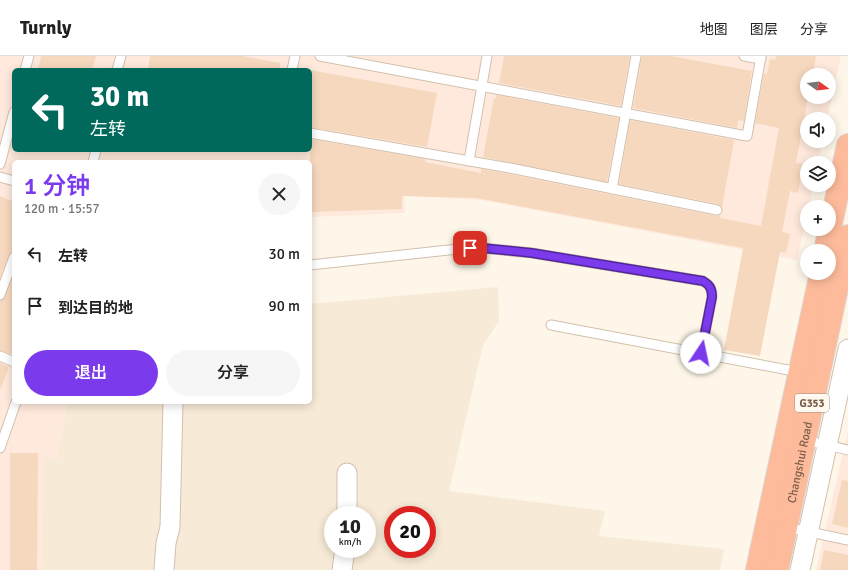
<!DOCTYPE html>
<html lang="zh">
<head>
<meta charset="utf-8">
<style>
	body { margin:0; font-family:Signika,"Noto Sans SC",sans-serif; background:#f6f6f6; color:#222; height:100vh; display:flex; flex-direction:column; font-size:15px; white-space:nowrap }
	* { box-sizing:border-box; margin:0 }
	p { font-size:13px; color:#767676 }
	.icon { flex:none; width:22px; height:22px; fill:none; stroke:currentColor; stroke-width:2; stroke-linecap:round; stroke-linejoin:round }
	.map { position:relative; flex:1; overflow:hidden }
	.sheet { position:absolute; left:12px; top:104px; width:300px; height:244px; display:flex; flex-direction:column; background:#fff; border-radius:6px; box-shadow:0 2px 10px #0003 }
	.sheet>* { flex:none }
	.top-card { position:absolute; left:12px; top:12px; width:300px; height:84px; border-radius:6px; box-shadow:0 2px 10px #0003; background:#00695c; color:#fff; overflow:hidden }
	.needle { width:26px; rotate:105deg }
	.fabs { position:absolute; left:800px; top:12px; display:grid; gap:8px }
	.fabs a { display:grid; place-items:center; width:36px; height:36px; border-radius:50%; background:#fff; box-shadow:0 2px 10px #0003; font-size:20px }
	.speed { position:absolute; left:324px; top:450px; display:flex; gap:8px; font-size:20px; font-weight:700; text-align:center }
	.speed>* { display:grid; place-content:center; width:52px; height:52px; border-radius:50%; background:#fff; box-shadow:0 2px 10px #0003; line-height:1 }
	.speed small { font-size:10px; font-weight:400 }
	.speed .limit { border:6px solid #d22; background:#fff; color:#111 }
	.pin { position:absolute; display:grid; place-items:center; width:34px; height:34px; color:#fff; margin:-17px; border-radius:8px; box-shadow:0 2px 6px #0006 }
	.me { position:absolute; width:44px; margin:-22px; rotate:11deg; stroke-linejoin:round; filter:drop-shadow(0 0 3px #0008) }
	.turn { display:flex; align-items:center; gap:14px; height:84px; padding:0 12px; font-size:18px }
	.turn .icon { width:52px; height:52px; stroke-width:2.5 }
	.turn b { display:block; font-size:28px; line-height:34px }
	.round { display:grid; place-items:center; flex:none; width:42px; height:42px; border-radius:21px; background:#f6f6f6 }
	.head { display:flex; align-items:center; justify-content:space-between; height:68px; padding:0 12px }
	h1 { font-size:24px; font-weight:600; line-height:30px; color:#7c3aed }
	.primary-button { display:flex; gap:8px; margin-top:auto; padding:8px 12px }
	.primary-button a { flex:1; height:46px; border-radius:24px; background:#7c3aed; color:#fff; font-size:16px; font-weight:600; line-height:46px; text-align:center }
	.primary-button a+a { background:#f6f6f6; color:#222 }
	ul { padding:0; list-style:none }
	li { display:flex; align-items:center; gap:12px; height:52px; padding:0 12px }
	li div { flex:1 }
	li b { display:block; font-size:15px }
	li em { font-style:normal }
	header { display:flex; align-items:center; gap:24px; box-sizing:border-box; height:56px; padding:0 20px; background:#fff; border-bottom:1px solid #e0e0e0 }
	header strong { font-size:19px }
	nav { display:flex; gap:22px; margin-inline-start:auto; font-size:14px }
	.map>svg:first-child { display:block }
	.residential { fill:#f7ead6; fill-rule:evenodd }
	.commercial { fill:#ffe9dc; fill-rule:evenodd }
	.building { fill:#f6d8be }
	.lines { fill:none; stroke-linecap:round; stroke-linejoin:round }
	.lane-casing { stroke:#d3c0ac; stroke-width:11 }
	.street-casing { stroke:#d3c0ac; stroke-width:21 }
	.highway-casing { stroke:#ddd5d0; stroke-width:24 }
	.lane { stroke:#fff; stroke-width:9 }
	.street { stroke:#fff; stroke-width:19 }
	.highway { stroke:#fdbb9b; stroke-width:22 }
	.route-casing { stroke:#51269a; stroke-width:10 }
	.route { stroke:#7c3aed; stroke-width:7 }
	.labels { text-anchor:middle; dominant-baseline:central; stroke-width:4; stroke-linejoin:round; paint-order:stroke }
	.shield { fill:#fffaf1; stroke:#a38e7b; stroke-width:1 }
	.shield-label { font-size:11px; font-weight:bold; fill:#7c5f49 }
	.street-label { font-size:12px; fill:#7c5f49; stroke:#fffaf1 }
</style>
</head>
<body>
<header>
<strong>Turnly</strong>
<nav><a>地图</a><a>图层</a><a>分享</a></nav>
</header>
<div class="map">
<svg width="848" height="514" viewBox="0 0 848 514">
	<rect width="100%" height="100%" fill="#fef7e9"/>
	<path class="residential" d="M498,231L499,265L483,289L449,435L605,455L599,480L724,493L720,514H41L43,403H56L68,346H310V248ZM333,459H367V493H333ZM393,459H427V493H393Z"/>
	<g class="commercial">
		<path d="M0,0H841L827,63H807V85H823L818,107H807V129H813L809,151H807V158L797,204L482,144L404,140L405,157L310,161V106H14V346H68L56,403H43L41,514H0ZM14,14H310V94H14ZM807,19H829V41H807Z"/>
		<path d="M848,375V514H816Z"/>
	</g>
	<g class="building">
		<path d="M41,0H96L92,14H38Z"/>
		<path d="M150,0H242L280,7V14H148Z"/>
		<path d="M504,0H630L621,50L499,27Z"/>
		<path d="M642,0H671L752,15L744,65L738,64L737,72L633,52Z"/>
		<path d="M776,0H816L813,19H807V41H808L796,107L803,108L798,137L790,135L782,176L790,178L786,197L780,196L760,300L724,294L743,192L476,142L402,140V153L310,156V83L425,103V106L481,117V113L509,118L716,160L721,159L720,162L761,170L779,72L755,67L764,17L767,18L770,3L775,4Z"/>
		<path d="M310,14L437,37L427,91L310,71Z"/>
		<path d="M496,39L619,62L607,126L483,101L494,42L496,43Z"/>
		<path d="M630,64L734,84L722,151L718,148L619,128Z"/>
		<path d="M0,140L14,146V195L9,199L0,222Z"/>
		<path d="M14,218V299L0,294V245L5,241Z"/>
		<path d="M0,307L9,311L1,332H0Z"/>
		<path d="M10,397H38L37,514H10Z"/>
		<path d="M842,424L848,425V472L832,468Z"/>
		<path d="M824,494L848,499V514H820Z"/>
	</g>
	<g class="lines">
		<g class="lane-casing">
			<g id="lane">
				<path d="M320,0L747,80L761,0"/>
				<path d="M744,0L761,3"/>
				<path d="M25,14L29,0"/>
				<path d="M117,14L121,0"/>
				<path d="M292,14L295,0"/>
				<path d="M310,77L510,112L717,154"/>
				<path d="M469,105L487,0"/>
				<path d="M93,106L96,94"/>
				<path d="M0,108L14,56"/>
				<path d="M0,121L14,125"/>
				<path d="M612,133L636,0"/>
				<path d="M310,209L458,193L482,192L532,197L703,225C710,229 712,233 712,241L701,297"/>
				<path d="M0,239L14,201"/>
				<path d="M551,269L799,316"/>
				<path d="M0,300L14,306"/>
				<path d="M805,384L848,394"/>
				<path d="M0,392L16,346"/>
				<path d="M786,471L848,484"/>
			</g>
		</g>
		<g class="street-casing">
			<g id="street">
				<path d="M347,459V417"/>
				<path d="M164,514L166,487L170,471L173,346"/>
				<path d="M342,514L345,493"/>
				<path d="M800,514L848,293"/>
			</g>
		</g>
		<g class="highway-casing">
			<g id="highway">
				<path d="M825,195L848,89"/>
				<path d="M757,514L821,217"/>
				<path id="s1" d="M777,514L848,180"/>
			</g>
		</g>
		<use href="#lane" class="lane"/>
		<use href="#street" class="street"/>
		<use href="#highway" class="highway"/>
	</g>
	<g class="lines">
		<g class="route-casing">
			<path id="route" d="M470,192H482L532,197L703,225C710,229 712,233 712,241L701,297"/>
		</g>
		<use href="#route" class="route"/>
	</g>
	<g class="labels">
		<rect class="shield" x="795" y="338" width="34" height="18" rx="3"/>
		<g class="shield-label">
			<text x="812" y="347">G353</text>
		</g>
		<g class="street-label">
			<text stroke="none"><textPath href="#s1" startOffset="110">Changshui Road</textPath></text>
		</g>
	</g>
</svg>
<div class="fabs">
<a><svg class="needle" viewBox="-14 -14 28 28"><path d="M0-13l5 13h-10z" fill="#e53935"/><path d="M0 13l5-13h-10z" fill="#767676"/></svg></a>
<a><svg class="icon" aria-label="sound" viewBox="0 0 24 24"><path d="M4 9h4l5-4v14l-5-4H4zM17 9q2 3 0 6"/></svg></a>
<a><svg class="icon" aria-label="layers" viewBox="0 0 24 24"><path d="M12 4l9 5-9 5-9-5zM3 14l9 5 9-5"/></svg></a>
<a>+</a>
<a>−</a>
</div>
<div class="speed"><div>10<small>km/h</small></div><div class="limit">20</div></div>
<div class="pin" style="left:470px;top:192px;background:#d93025"><svg class="icon" aria-label="arrive" viewBox="0 0 24 24"><path d="M6 21V4h12l-3 4 3 4H6"/></svg></div>
<svg class="me" style="left:701px;top:297px" viewBox="-20 -20 40 40"><circle r="19" fill="#fff"/><path d="M0-13L10 11 0 6-10 11z" fill="#7c3aed"/></svg>
<div class="top-card">
<div class="turn"><svg class="icon" aria-label="left" viewBox="0 0 24 24"><path d="M17 20v-9H6M10 6l-5 5 5 5"/></svg><div><b>30 m</b>左转</div></div>
</div>
<section class="sheet">
<div class="head"><div><h1>1 分钟</h1><p>120 m · 15:57</p></div><a class="round"><svg class="icon" aria-label="close" viewBox="0 0 24 24"><path d="M6 6l12 12M18 6L6 18"/></svg></a></div>
<ul>
<li><svg class="icon" aria-label="left" viewBox="0 0 24 24"><path d="M17 20v-9H6M10 6l-5 5 5 5"/></svg><div><b>左转</b></div><em>30 m</em></li>
<li><svg class="icon" aria-label="arrive" viewBox="0 0 24 24"><path d="M6 21V4h12l-3 4 3 4H6"/></svg><div><b>到达目的地</b></div><em>90 m</em></li>
</ul>
<div class="primary-button"><a>退出</a><a>分享</a></div>
</section>
</div>
</body>
</html>
